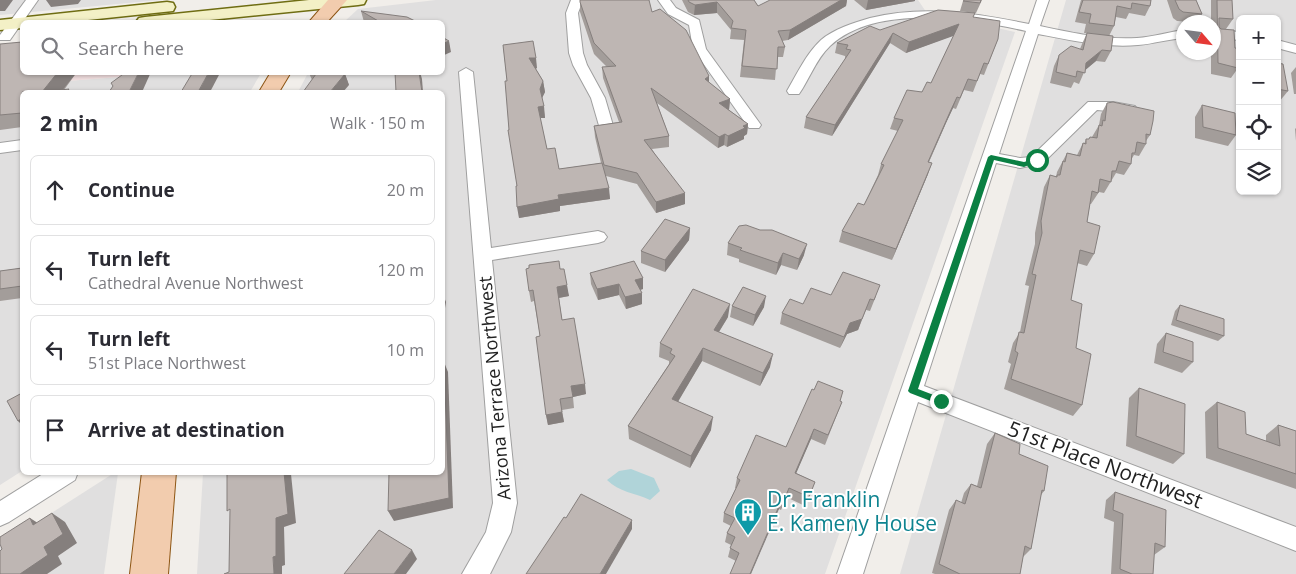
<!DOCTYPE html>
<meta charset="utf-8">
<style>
:root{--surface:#fff;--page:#f7f7f7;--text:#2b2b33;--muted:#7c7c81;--line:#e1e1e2}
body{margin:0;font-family:"Open Sans",sans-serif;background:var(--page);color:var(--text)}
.controls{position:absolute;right:15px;top:15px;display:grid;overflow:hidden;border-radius:8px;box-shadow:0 1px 4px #0004}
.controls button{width:45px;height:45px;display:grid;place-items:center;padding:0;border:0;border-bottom:1px solid var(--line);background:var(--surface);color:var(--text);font:25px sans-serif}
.compass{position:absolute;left:1176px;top:15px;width:45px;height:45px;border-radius:50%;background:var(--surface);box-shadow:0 1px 4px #0004;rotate:118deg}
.stop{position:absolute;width:15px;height:15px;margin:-11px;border:4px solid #0b8043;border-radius:50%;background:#fff}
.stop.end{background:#0b8043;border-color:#fff;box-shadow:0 1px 5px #0008}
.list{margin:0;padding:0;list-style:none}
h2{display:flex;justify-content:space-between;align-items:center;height:65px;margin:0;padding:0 20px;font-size:21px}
h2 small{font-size:16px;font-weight:400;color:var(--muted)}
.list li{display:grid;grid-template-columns:32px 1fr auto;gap:15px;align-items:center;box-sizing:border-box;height:70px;margin:0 10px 10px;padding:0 10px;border:1px solid var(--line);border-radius:8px}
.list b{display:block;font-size:19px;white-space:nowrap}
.list p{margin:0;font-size:16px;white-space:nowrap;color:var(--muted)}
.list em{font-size:16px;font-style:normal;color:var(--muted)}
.icon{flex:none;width:28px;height:28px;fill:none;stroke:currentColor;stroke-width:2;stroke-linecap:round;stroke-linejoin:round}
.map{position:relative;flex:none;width:1296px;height:574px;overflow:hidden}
.search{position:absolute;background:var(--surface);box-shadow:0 1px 4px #0004;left:20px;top:20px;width:425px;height:55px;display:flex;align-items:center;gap:12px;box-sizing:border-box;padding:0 18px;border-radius:8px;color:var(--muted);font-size:19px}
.panel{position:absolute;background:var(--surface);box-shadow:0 1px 4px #0004;left:20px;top:90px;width:425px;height:385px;border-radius:8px}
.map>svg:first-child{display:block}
.residential{fill:#e0dfdf;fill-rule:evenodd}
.commercial{fill:#efdcdd}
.water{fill:#b0d4d9}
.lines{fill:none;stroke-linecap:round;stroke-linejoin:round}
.minor-casing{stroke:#9f9f9f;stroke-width:2}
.secondary-casing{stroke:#6f6d13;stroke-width:3}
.primary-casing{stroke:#8d5513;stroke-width:2}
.minor{fill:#fff;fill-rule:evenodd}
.secondary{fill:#f3f0c6;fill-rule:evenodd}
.primary{fill:#f2ccae;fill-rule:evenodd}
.wall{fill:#a39d9a}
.shaded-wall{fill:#857f7d}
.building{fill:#beb6b3;stroke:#857f7d}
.route{fill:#0b8043}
.labels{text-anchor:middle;stroke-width:4;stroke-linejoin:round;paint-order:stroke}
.street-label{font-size:18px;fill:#222;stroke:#fff}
.near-street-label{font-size:21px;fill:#222;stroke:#fff}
.near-culture-label{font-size:21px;fill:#0d838f;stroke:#fff;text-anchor:start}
</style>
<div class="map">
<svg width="1296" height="574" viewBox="0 0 1296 574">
<rect width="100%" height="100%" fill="#f1eeea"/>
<g class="residential">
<path d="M0 0H160L0 15Z"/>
<path d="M436 0H918L933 22 975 23 1015 32 825 574H197L203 473 442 472V92H298L308 73 442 72V22H344L358 9Z"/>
<path d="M1066 0H1296V574H900ZM1240 19H1277V191H1240ZM1184 22H1214V52H1184Z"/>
<path d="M173 73H261L250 92H22V471L0 485V86Z"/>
<path d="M114 473H118L104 574H0V546Z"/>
</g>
<path class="commercial" d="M22 42V72L173 73 0 86V57L11 43Z"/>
<path class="water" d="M631 469 654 478 660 491 650 500C635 493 619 492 607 480L619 471Z"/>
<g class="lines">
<g class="minor-casing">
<g id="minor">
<path d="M26 0H38L10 40H0V35Z"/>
<path d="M571 0H583L578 13 583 53 587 65 605 98 614 129 612 132H602L600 129 591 98 573 65 569 53 566 13Z"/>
<path d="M658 0H670L676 8 699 20 706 49 761 125 759 128H749L693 49 689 25 668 14Z"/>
<path d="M1037 0H1049L1040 26C1072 33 1105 40 1137 38 1153 37 1168 32 1184 30V38C1168 39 1153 44 1138 45 1104 48 1070 40 1038 34L999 154 1020 158 1031 157 1088 102H1113L1135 106 1137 109 1135 112 1130 113 1097 110 1043 163 1020 168 996 163 924 386 1296 527V551L918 402 863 574H837L1026 31C971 19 877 3 830 46 816 59 810 78 799 94H789L787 91C797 74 806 54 821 40 834 29 853 23 870 18 923 5 975 13 1029 24Z"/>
<path d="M1214 30 1240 32V40L1214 38Z"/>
<path d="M1277 40 1296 45V53L1277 48Z"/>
<path d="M466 68 473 72 491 248 598 231 604 233 607 237 604 241 598 243 492 260 517 503 511 532 490 574H462L486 532 493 503 459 72Z"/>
<path d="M22 140V150L0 153V143Z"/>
<path d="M46 472H78L75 480 9 522 0 526V501Z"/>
</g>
</g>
<g class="secondary-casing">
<g id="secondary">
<path d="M309 0H366L364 4 358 5 190 22H136L139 18 145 17Z"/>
<path d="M167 2 173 3 175 7 173 11 69 22H22V28L0 30V20Z"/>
</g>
</g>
<g class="primary-casing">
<g id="primary">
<path d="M328 0H347L327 22H309Z"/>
<path d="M271 72H291L279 92H259Z"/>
<path d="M142 472H176L168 574H130Z"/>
</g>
</g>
<use href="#minor" class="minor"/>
<use href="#secondary" class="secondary"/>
<use href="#primary" class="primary"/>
</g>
<g class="wall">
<path d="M682 0H754L758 6 790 1 847 0 846 6 788 40 782 41 785 47 783 57H777L775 80 740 77 744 40 730 39 731 30 717 13 694 15 688 12Z"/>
<path d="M854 0H915V1L866 10Z"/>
<path d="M982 0 976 13H975L973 17 998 39 984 75 980 74 973 92 964 90 956 109 953 108 946 123 929 162 928 174 892 260 839 242 842 231 864 205 878 175 881 164 898 131 890 129 894 118 931 83 954 35 906 53 890 43 832 136 804 128 806 117 845 60V56L835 53 837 43 880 30 974 13 960 11 963 1Z"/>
<path d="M1081 0H1151L1150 6 1145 16 1129 13 1126 19 1116 17 1114 26 1109 36 1084 33 1086 24 1075 22Z"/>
<path d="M1167 0H1196L1202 14 1197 22H1190L1177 21 1173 18Z"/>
<path d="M1211 0H1232L1233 19 1226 29H1220L1235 48 1238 68 1231 78 1211 74V52H1214V22H1211Z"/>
<path d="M580 2 652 12 709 76V83L730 99 729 110 748 124 747 134 744 136V139L727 147 724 145 718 148 657 103 669 136V147L652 149 685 204 656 213 637 184 606 176 610 199 560 206V211L519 218 517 186 509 130 507 81 503 45 537 68 536 69 543 81 545 92 542 98 545 118H540L547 149 559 169 601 163 595 137 594 126 619 122 603 78 602 67H607L594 54 580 12Z"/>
<path d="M361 11 417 22H364Z"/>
<path d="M1087 33 1111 51 1105 62 1096 61 1085 70 1079 84 1074 82 1071 88 1050 83 1054 66 1059 55 1080 49 1082 44Z"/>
<path d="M0 44 22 72H77L64 90 22 92V127L0 130Z"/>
<path d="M1277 63 1288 91 1279 102H1277Z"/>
<path d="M1296 67V94H1294L1291 73Z"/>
<path d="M310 72H343L342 74H345L349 85 312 80 309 73Z"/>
<path d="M1107 103 1150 135 1146 141V144L1139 156 1134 155 1131 160V164L1124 175 1116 173 1104 193 1099 192 1091 204H1090L1087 222 1094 254 1087 266 1077 263 1071 300 1082 405 1073 416 1004 389 1011 364 1008 362 1013 343 1020 332 1029 286 1025 285 1035 244V233L1044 187 1050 175 1056 177 1057 172 1067 153 1077 155 1083 143 1084 144 1086 139H1089L1090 137H1092L1099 125 1101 114Z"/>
<path d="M1202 105 1236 135 1228 146 1195 138V117Z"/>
<path d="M1296 128V141L1295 129Z"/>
<path d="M690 228 689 240 665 272 641 263V251Z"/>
<path d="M728 243 804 255 797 270 781 265 776 275 739 262V259L727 255Z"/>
<path d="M22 268V298L0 301V271Z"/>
<path d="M529 268 560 269 569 296 559 298 562 320 586 394 573 397 574 408 562 410 564 422 548 425 546 415 540 336 534 301 531 302 529 291Z"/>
<path d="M590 273 643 278V289L640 290 642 304 626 309 619 295 598 300 591 284Z"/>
<path d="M831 295 876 296 870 311 866 310 858 330 847 334 840 348 780 324 782 313 803 304Z"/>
<path d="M1180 305 1224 336 1218 341 1171 325 1175 311Z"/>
<path d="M732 306 764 307 753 326 730 317Z"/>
<path d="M728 317 719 332 770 367 760 386 702 361 678 401 711 430 690 468 629 439 628 426 669 364V361L659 357 660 343Z"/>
<path d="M1166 333 1193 362 1182 373 1154 363 1157 344Z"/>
<path d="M1139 388 1184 454 1173 464 1126 446 1129 398Z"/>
<path d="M814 390 843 391 840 401 842 402 825 445 811 439 796 473 815 482 805 506 786 497 781 510 779 509 736 561 728 557 731 545 725 542 727 533 731 526 723 522 724 513 736 488H735L737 478 786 447Z"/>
<path d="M1217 402 1246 434 1266 441V435L1278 425 1296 431V489L1206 458 1205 412Z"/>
<path d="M995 433 1019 454 1044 491 1041 495 1031 549 1023 557 1020 574H935L932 573 949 510 956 500 961 503 964 493 971 484 977 486 987 444Z"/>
<path d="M1115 492 1165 547 1154 555 1153 574H1111L1114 522 1104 518 1106 500Z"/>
</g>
<g class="shaded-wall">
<path d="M0 0H13L5 11H0Z"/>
<path d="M46 0H81L78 4 51 7Z"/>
<path d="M841 0H847L846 6 788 40 790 30Z"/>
<path d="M868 0H915V1L866 10Z"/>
<path d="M717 2V13L694 15 695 5Z"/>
<path d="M959 24 956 35 906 53 909 42Z"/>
<path d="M893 33 890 43 832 136 835 125Z"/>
<path d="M449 41 451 52 442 56V44Z"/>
<path d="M1102 50 1096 61 1083 72 1086 63Z"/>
<path d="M529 58H536L537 68 531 69Z"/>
<path d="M58 72H77L61 92H42Z"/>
<path d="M139 72H151L142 92H129Z"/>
<path d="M209 72 220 73 210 92H198Z"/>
<path d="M419 72H420L422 79 423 92H422Z"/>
<path d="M345 74 349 85 343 92H330Z"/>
<path d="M709 76V87L705 79Z"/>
<path d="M543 81 545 92 541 100 540 89Z"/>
<path d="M957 97 953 108 946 123 924 173 950 112Z"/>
<path d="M730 99 729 110 719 103Z"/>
<path d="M544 106 545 118H539L538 107Z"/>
<path d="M748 124 747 134 744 136V139L727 147 728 136 743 126Z"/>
<path d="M725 134 724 145 718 148 719 137Z"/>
<path d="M932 163 928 174 892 260 896 249Z"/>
<path d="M609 188 610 199 560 206V211L519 218 517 207 558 195Z"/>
<path d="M685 193V204L656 213V202Z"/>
<path d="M690 228 689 240 665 272V260Z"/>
<path d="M807 244 804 255 797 270 799 259Z"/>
<path d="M783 253 781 265 776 275 778 263Z"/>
<path d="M643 278V289L636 291 635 280Z"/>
<path d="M619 284V295L598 300 597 289Z"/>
<path d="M567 285 569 296 558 298 557 287Z"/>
<path d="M442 292 446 302 442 326Z"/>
<path d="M642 293V304L626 309 625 297Z"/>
<path d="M766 296 764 307 753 326 755 315Z"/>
<path d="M730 304 728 317 712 343 714 330Z"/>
<path d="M862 319 858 330 847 334 840 348 850 323Z"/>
<path d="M703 348 702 361 672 412V399Z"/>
<path d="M773 354 770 367 760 386 763 373Z"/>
<path d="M444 362 448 372 453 508 394 521 388 511Z"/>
<path d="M585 384 586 394 573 397 571 386Z"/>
<path d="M562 412 564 422 548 425 546 415Z"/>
<path d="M713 417 711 430 690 468 691 456Z"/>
<path d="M22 418V425L18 421Z"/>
<path d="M814 429 811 439 792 483 795 473Z"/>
<path d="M284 472H290L291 474 296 523 284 527 285 565 282 566V574H274L273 557 276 518Z"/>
<path d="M789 488 786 497 781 510 784 500Z"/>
<path d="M782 499 779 509 751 574H750Z"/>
<path d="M52 513 65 522 77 543 58 556 62 564 47 574H20L44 547Z"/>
<path d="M30 518 44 527 33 525Z"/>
<path d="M632 520V529L606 574H600Z"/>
<path d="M412 550 417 559 406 574H394Z"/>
</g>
<g class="building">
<path d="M580 0H649L652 12 660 9 686 30 709 76 705 79 730 99 719 103 748 124 743 126 745 128 728 136 725 134 719 137 651 88 669 136 644 140 685 193 656 202 637 173 604 165 594 126 622 122 602 67 616 66 594 43 580 2Z"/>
<path d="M688 0H754L758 6 770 0H841L790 30 778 31 785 47H778L777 69 742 66 746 30 731 28 733 21 717 2 695 5 689 2Z"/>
<path d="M965 0H981L980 3 963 1Z"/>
<path d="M1083 0H1151L1150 6 1132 3 1131 9 1117 6 1114 26 1089 23 1091 14 1079 12Z"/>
<path d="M1175 0H1196L1202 14 1183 12 1179 9Z"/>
<path d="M1217 0H1232L1233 19 1219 18V27L1221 29 1234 30 1235 48 1240 49V60L1238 68 1218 63Z"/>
<path d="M938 10 975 13 973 17 1000 21 998 39 988 64 984 63 977 81 968 79 960 98 957 97 950 112 928 162 932 163 896 249 842 231 858 203 864 205 884 165 881 164 903 120 894 118 907 90 922 92 927 82 931 83 959 24 909 42 893 33 835 125 806 117 851 50 846 49 848 45 837 43 870 26 880 30Z"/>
<path d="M361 11 407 17 417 22H380Z"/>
<path d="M1087 33 1113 36 1111 51 1102 50 1086 63 1085 73 1077 71 1076 77 1056 72 1059 55 1071 46 1083 50Z"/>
<path d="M442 37 449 41 442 44Z"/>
<path d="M533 41 536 58H529L543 81 540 89 544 106 538 107 547 149 555 148 559 169 602 163 609 188 558 195 559 199 517 207 516 186H517L508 130H509L505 81H507L503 45Z"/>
<path d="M22 42V72H58L42 92 69 89 67 92H22V113L0 115V44Z"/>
<path d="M1277 63 1283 64 1288 91 1277 89Z"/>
<path d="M126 72H139L129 92H109L113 86 111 83Z"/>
<path d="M193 72H209L198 92H181Z"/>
<path d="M310 72H330L329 73 345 74 330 92H303L316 74 309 73Z"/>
<path d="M395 72H419L422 92H396Z"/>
<path d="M1113 102 1154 111 1153 121 1150 135 1146 134V144L1137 142 1135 153H1132L1131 164 1119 161 1116 171H1112L1111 182 1100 179 1098 193 1092 191 1087 222 1100 226 1094 254 1080 250 1071 300 1082 304 1076 348 1091 354 1082 405 1011 379 1018 353 1015 351 1019 332 1024 333 1036 275 1032 274 1042 233 1041 221 1050 175 1057 177V175H1060L1063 161 1065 162 1067 153 1080 156 1083 143 1086 144V139H1089L1090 137 1097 138 1099 125 1102 126 1103 120 1105 121 1107 103Z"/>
<path d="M1202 105 1235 113 1236 135 1203 127Z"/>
<path d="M665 219 690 228 665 260 641 251Z"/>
<path d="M746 225 760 230H772L807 244 799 259 783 253 778 263 740 250 742 248 728 243 739 226Z"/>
<path d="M559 261 560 269H564L567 285 557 287 562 320 574 318 585 384 571 386 573 397 560 399 562 412 546 415 536 337 540 336 533 290 529 291 526 269 529 268V265Z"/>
<path d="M634 261 643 278 635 280 642 293 625 297 619 284 597 289 590 273Z"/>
<path d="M22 268V286L0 289V271Z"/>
<path d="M843 272 880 285 874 300 870 299 862 319 850 323 844 337 782 313 790 299 803 304 811 288 831 295Z"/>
<path d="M743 287 766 296 755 315 732 306Z"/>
<path d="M693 289 730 304 714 330 773 354 763 373 703 348 672 399 713 417 691 456 628 426 675 356 670 353 672 349 660 343Z"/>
<path d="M1180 305 1224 319V336L1176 320Z"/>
<path d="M1166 333 1193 342V362L1163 352Z"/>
<path d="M442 362H444L449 498 388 511 389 472H442Z"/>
<path d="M818 381 843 391 840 401 842 402 828 435 814 429 795 473 815 482 809 497 789 488 784 500 782 499 750 574H730L739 553 730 548 735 537 727 533 735 518 724 513 740 480 737 478 756 435 786 447 812 389 814 390Z"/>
<path d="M1139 388 1185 404 1184 454 1136 436Z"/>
<path d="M22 393V418L18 421 7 401Z"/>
<path d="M1217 402 1245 412 1246 434 1280 446 1278 425 1296 431V474L1218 448Z"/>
<path d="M995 433 1020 444 1019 454 1048 466 1044 491 1042 490 1031 549 1025 546 1020 574H960L939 564 956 500 965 504 971 484 981 488Z"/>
<path d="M227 472H284L288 514 276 518V556L273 557 274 574H224L229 572 230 509 227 511Z"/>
<path d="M1115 492 1166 510 1165 547 1155 543 1153 574H1132L1120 569 1123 514 1113 510Z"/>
<path d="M581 494 632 520 600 574H526L564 517 566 518Z"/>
<path d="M52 513 63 534 44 547 48 555 20 574H0V551L2 549 0 544V537L30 518 33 525Z"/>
<path d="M379 530 412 550 394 574H344Z"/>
</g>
<path class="route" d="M991 155 1024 162 1037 158 1041 160 1024 167 994 160 918 389 944 399V404L941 405 910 393 908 391 988 157Z"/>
<defs>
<g id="building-pin" transform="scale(1.4375)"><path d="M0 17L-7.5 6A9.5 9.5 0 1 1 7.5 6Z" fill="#0f9aa8" stroke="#fff"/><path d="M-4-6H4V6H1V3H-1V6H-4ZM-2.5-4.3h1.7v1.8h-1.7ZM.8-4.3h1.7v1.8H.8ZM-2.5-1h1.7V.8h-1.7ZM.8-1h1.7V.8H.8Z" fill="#fff"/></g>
</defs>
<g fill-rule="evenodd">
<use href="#building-pin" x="748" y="512"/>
</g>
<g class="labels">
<g class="street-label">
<text transform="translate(495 388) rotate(-95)" y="6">Arizona Terrace Northwest</text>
</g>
<g class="near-street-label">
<text transform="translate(1105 465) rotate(21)" y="7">51st Place Northwest</text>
</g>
<g class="near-culture-label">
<text x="767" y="507">Dr. Franklin<tspan x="767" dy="24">E. Kameny House</tspan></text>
</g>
</g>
</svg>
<div class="controls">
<button>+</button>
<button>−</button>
<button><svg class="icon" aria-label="locate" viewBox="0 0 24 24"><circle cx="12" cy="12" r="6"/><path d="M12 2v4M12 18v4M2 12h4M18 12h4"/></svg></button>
<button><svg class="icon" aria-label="layers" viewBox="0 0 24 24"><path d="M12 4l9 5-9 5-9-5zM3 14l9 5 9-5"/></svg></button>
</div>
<svg class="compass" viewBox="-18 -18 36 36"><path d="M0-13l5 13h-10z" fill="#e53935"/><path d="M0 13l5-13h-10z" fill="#7c7c81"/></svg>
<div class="stop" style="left:1037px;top:160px"></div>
<div class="stop end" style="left:941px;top:401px"></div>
<div class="search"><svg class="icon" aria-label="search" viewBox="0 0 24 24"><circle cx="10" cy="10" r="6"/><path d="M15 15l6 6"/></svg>Search here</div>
<section class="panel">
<h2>2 min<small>Walk · 150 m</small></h2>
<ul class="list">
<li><svg class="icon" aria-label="ahead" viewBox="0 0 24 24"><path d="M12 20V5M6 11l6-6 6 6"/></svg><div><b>Continue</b></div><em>20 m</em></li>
<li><svg class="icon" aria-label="left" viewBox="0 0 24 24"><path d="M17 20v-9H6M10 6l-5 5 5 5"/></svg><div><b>Turn left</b><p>Cathedral Avenue Northwest</p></div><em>120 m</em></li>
<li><svg class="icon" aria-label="left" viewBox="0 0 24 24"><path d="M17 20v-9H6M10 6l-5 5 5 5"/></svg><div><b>Turn left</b><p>51st Place Northwest</p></div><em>10 m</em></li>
<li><svg class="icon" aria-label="arrive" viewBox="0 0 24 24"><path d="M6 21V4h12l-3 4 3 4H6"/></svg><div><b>Arrive at destination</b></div></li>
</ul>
</section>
</div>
